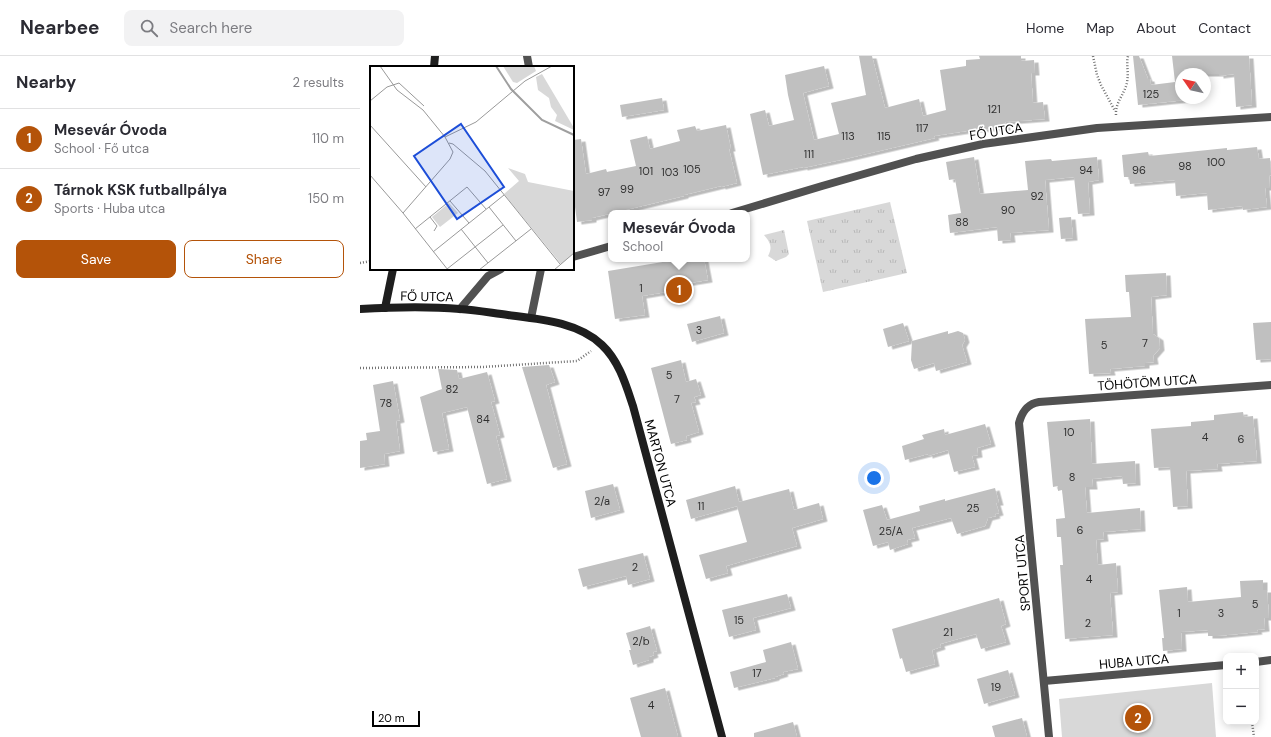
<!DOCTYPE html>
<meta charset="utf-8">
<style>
:root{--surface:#fff;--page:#f2f2f3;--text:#2b2b33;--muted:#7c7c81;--line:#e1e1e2;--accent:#b45309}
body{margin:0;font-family:"DM Sans",sans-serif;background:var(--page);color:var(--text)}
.controls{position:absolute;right:12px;bottom:12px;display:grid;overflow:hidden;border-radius:8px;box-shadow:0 2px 10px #0003}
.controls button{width:36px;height:36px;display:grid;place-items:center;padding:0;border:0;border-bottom:1px solid var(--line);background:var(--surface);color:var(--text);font:20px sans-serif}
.compass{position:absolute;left:815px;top:12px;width:36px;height:36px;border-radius:50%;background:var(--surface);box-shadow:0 2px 10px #0003;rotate:304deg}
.scale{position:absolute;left:12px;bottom:10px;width:48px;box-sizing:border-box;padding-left:4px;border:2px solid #000;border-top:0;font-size:11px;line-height:14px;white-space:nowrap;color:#000;-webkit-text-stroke:3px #fff;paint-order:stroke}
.you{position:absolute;left:514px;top:422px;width:14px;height:14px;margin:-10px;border:3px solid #fff;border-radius:50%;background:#1a73e8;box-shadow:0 0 0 6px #1a73e833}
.badge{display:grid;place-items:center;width:26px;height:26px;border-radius:50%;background:var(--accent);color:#fff;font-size:13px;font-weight:700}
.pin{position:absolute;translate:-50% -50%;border:2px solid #fff;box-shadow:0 1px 4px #0006}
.popup{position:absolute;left:248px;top:154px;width:142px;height:52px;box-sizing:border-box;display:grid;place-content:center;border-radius:8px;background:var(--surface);filter:drop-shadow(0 1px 3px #0005);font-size:13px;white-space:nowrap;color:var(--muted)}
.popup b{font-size:15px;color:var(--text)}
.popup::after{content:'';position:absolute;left:50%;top:100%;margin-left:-8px;border:8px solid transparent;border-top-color:var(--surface)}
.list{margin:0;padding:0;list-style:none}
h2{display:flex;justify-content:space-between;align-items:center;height:52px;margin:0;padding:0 16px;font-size:17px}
h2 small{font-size:13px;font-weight:400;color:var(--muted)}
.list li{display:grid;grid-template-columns:26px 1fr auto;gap:12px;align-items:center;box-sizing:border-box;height:60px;padding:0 16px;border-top:1px solid var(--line)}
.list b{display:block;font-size:15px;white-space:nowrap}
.list p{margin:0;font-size:13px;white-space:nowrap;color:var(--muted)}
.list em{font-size:13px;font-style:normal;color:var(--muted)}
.actions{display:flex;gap:8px;padding:12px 16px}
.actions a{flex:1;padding:9px 0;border:1px solid var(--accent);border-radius:8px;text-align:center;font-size:14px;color:var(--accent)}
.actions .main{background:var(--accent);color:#fff}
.icon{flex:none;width:22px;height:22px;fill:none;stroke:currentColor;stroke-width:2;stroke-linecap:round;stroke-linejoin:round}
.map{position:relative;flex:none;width:911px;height:681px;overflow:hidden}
header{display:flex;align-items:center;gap:24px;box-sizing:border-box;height:56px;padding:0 20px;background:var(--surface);border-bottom:1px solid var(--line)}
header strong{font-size:19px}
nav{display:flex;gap:22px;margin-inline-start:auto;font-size:14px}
.search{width:280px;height:36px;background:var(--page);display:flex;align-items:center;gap:10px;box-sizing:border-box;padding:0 14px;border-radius:8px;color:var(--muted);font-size:15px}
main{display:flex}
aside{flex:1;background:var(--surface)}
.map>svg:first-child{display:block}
.park{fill:url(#park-tufts)}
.garden{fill:#d8d8d8}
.building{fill:#c0c0c0;filter:url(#shadow)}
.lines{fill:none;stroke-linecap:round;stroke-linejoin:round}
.path{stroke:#737373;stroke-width:2.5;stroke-dasharray:1 2;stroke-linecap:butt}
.lane{stroke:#515151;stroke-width:8}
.street{stroke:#515151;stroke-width:8}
.secondary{stroke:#1e1e1e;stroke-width:8}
.labels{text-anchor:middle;stroke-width:3.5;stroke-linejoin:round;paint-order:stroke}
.number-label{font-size:11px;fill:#303030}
.street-label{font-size:13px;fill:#000;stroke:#fff}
.inset-river{fill:none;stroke:#9f9f9f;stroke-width:2}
.inset-road{fill:none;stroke:#999;stroke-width:1}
.view{fill:#1d4ed8;fill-opacity:0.15;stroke:#1d4ed8;stroke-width:2}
.inset-edge{fill:none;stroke:#000;stroke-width:2}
</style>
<header>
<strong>Nearbee</strong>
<div class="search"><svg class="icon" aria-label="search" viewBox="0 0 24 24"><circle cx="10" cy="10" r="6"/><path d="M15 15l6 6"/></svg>Search here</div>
<nav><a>Home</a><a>Map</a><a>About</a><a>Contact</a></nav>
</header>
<main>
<aside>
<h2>Nearby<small>2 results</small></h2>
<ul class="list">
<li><span class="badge">1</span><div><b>Mesevár Óvoda</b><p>School · Fő utca</p></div><em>110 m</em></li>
<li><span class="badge">2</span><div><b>Tárnok KSK futballpálya</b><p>Sports · Huba utca</p></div><em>150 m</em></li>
</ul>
<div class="actions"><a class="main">Save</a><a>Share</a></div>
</aside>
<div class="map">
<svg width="911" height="681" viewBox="0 0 911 681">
<defs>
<pattern id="park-tufts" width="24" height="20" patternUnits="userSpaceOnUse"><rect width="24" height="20" fill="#d8d8d8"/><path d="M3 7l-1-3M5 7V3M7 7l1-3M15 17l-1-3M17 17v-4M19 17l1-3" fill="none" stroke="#b8b8b8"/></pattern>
<filter id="shadow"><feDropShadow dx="4.5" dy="2.5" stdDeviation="0" flood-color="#0004"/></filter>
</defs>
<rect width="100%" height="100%" fill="#fff"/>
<g class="park">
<path d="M530 146 547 217 463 236 447 165Z"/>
<path d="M424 174 429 198 426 201 416 205 408 200C413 191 410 186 404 179Z"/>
</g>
<path class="garden" d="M852 627 856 681H702L699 643Z"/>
<g class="building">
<path d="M499 0H512L525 52 559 43 563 60 586 54 580 14 606 10V4L620 3 619 0H661V5L674 4 675 17H671L673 47 683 46 685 63 645 66 646 72 613 74 574 80 575 82 485 103 443 112V111L403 119 390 58 405 54 409 70 434 64 428 39 425 19 464 10 469 30 443 37 454 84 479 78 471 47 506 39Z"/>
<path d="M773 0H779L788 23H790L791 29 815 26 812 0H889L892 49 876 51 874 18 859 20V18H821V42L835 43 778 49Z"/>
<path d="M302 42 304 54 262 61 260 49Z"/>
<path d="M366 69 371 93H369L377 127 361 131V130L324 139V140L232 162V164L217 166 213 136V84L221 83 226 118 246 113 247 116 276 110 270 84 287 80 290 93 320 85 317 74 335 70 337 75Z"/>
<path d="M897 91 899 103 910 102 911 119 909 120 910 132H905L907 151 883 154 882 150 848 154 847 137 816 140 815 124 770 128 769 121H764L762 99 788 96 789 100 867 92V94Z"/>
<path d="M614 101 620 138 668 134 665 105 691 103 692 105 737 101 739 124 728 126 730 157 718 158 714 121 685 124 689 174 650 177 651 184 638 185 637 171 590 177 588 159 601 157 595 123 589 124 586 106Z"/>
<path d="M711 161 713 182 701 183 699 162Z"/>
<path d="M321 203H344L348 224 311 230 312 235 282 240 285 259 255 263 248 215Z"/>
<path d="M806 217 807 239 791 241 793 278 799 282 800 292 793 300 794 306 785 307V310L750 313 751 317 729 318 725 263 771 261 769 236H766L765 219Z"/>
<path d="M360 260 364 277 332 286 327 268Z"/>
<path d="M911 266V303L896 304 893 267Z"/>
<path d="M543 267 549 285 528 291 523 273Z"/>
<path d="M588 275V278L598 275 603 277 605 284 602 289 607 306 576 315 574 307 554 313 551 304 552 285Z"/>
<path d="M321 304 326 326 336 323 341 339 334 341 336 346 331 347 339 376 326 380 327 384 311 388 291 312Z"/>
<path d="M189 309 195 326 186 329 207 408 193 412 162 311Z"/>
<path d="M78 313 97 314 99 323 127 316 135 345 131 346 140 379 136 380 147 423 127 428 107 351 82 357 89 393 73 396 60 341 82 333Z"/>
<path d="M33 325 40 364 36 365 40 395 24 398 25 408 0 412V385L7 384 6 377 20 375 13 329Z"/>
<path d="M883 356 884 361 893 360 897 405 857 408 858 413 826 415 828 450 813 451 810 411 794 412 791 373 831 370V366L854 364V359Z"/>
<path d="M730 363 732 408 775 405 776 427 763 428 762 420 732 423 733 431H725L727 457 780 452 781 473 743 476 744 483 736 484 738 509 756 507 758 536 750 537 753 579 705 583 700 509H703L701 481H697L696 463 705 462 702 434 698 435V430L693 431 687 366Z"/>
<path d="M625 368 631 388 617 392 618 399 612 400 615 411 594 416 588 394 568 400V398L545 404 542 390 564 383 562 379 584 373 585 379Z"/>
<path d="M253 428 260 454 231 462 225 435Z"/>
<path d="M375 430 379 446 429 433 434 454 459 447 463 463 432 472 437 490 366 510 368 517 346 523 339 499 387 486 377 450 331 463 326 444Z"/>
<path d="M635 432 639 447H636L639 457 635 458 636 460 628 462 625 470 597 478 591 462 552 472 555 482 547 484 548 488 530 494 528 486 513 490 503 454 522 449 527 464 560 455 559 450 585 443V445Z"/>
<path d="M283 497 290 523 268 529 266 520 223 531 218 513Z"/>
<path d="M903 524V534H907L909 562H904L905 573 897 574 898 576 857 580H848V574L821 576 822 593 803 595 802 582H804L799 534 827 531 828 546 881 541 880 525Z"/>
<path d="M427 538 431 552 393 562 396 574 369 581 362 554Z"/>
<path d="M639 542 646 568 641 570 646 586 621 593 616 578 580 588 581 591 572 594 575 608 546 616 542 602 540 603 532 573Z"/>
<path d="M290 570 297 595 293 596 294 599 289 601V604L273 609 269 594H271L266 577Z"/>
<path d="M431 586 438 613 423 616 424 618 415 621V622L374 632 370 616 406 606 403 594Z"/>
<path d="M648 614 655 639 624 648 617 623Z"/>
<path d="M305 632 318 681H281L270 642Z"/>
<path d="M662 662 667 681H635L632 670Z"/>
<path d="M433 666 437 681H394V677Z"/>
</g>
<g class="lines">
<g class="path">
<path d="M733 0 737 19 741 29 755 55"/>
<path d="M756 59C755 46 765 38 767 26 769 17 766 9 768 0"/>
<path d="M0 207 11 205"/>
<path d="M0 312 123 311 217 305 231 295"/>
<path d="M892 666 894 681"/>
</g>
<path class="lane" d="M167 0 169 11"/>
<g class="street">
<path d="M372 157 462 130 556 103 623 88 737 72 911 61"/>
<path d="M213 201 251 190"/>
<path d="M100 253 128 220 141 213"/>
<path d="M171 262 181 213"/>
<path d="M896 606 911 604"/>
<path d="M684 625 866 609"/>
<path d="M689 681 659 367C662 356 667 348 679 346L911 329"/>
</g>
<g class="secondary">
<path d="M74 11 75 0"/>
<path d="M25 252 33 213"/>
<path d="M0 253C33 251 67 250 100 253 116 254 132 257 148 259 179 263 218 266 242 289 259 305 266 329 273 350L362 681"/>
</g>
</g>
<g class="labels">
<g class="number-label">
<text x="791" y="42">125</text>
<text x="634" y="57">121</text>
<text x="562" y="76">117</text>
<text x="488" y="84">113</text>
<text x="524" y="84">115</text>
<text x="449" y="102">111</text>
<text x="856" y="110">100</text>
<text x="825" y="114">98</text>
<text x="332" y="117">105</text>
<text x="726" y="118">94</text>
<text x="779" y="118">96</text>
<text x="286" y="119">101</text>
<text x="310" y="120">103</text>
<text x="267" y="137">99</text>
<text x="244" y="140">97</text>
<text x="677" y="144">92</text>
<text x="648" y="158">90</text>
<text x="602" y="170">88</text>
<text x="281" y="236">1</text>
<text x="339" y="278">3</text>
<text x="785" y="291">7</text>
<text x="744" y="293">5</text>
<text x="309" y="323">5</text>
<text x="92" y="337">82</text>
<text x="317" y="347">7</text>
<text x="26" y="351">78</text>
<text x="123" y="367">84</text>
<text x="709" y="380">10</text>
<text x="845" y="385">4</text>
<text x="881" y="387">6</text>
<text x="712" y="425">8</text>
<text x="242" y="449">2/a</text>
<text x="341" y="454">11</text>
<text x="613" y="456">25</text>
<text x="720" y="478">6</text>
<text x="531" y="479">25/A</text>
<text x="275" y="515">2</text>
<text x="729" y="527">4</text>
<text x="895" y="552">5</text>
<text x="819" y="561">1</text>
<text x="861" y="561">3</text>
<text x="379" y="568">15</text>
<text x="728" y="571">2</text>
<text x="588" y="580">21</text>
<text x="281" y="589">2/b</text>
<text x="397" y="621">17</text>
<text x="636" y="635">19</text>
<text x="291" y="653">4</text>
</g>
<g class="street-label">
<text transform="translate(636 75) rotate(-9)" y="5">FŐ UTCA</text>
<text transform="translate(67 240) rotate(1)" y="5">FŐ UTCA</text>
<text transform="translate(787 326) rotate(-4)" y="5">TÖHÖTÖM UTCA</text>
<text transform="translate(301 407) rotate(75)" y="5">MARTON UTCA</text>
<text transform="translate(662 517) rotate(-95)" y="5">SPORT UTCA</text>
<text transform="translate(774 605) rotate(-5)" y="5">HUBA UTCA</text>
</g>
</g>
<g transform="translate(10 10)">
<rect width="204" height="204" fill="#fff"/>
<path d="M133 0H164L166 5 147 17 143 16ZM138 102 155 108 158 116 204 125V187L191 198 134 128 149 115Z" fill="#d8d8d8"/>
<path d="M172 8 204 62V64L185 55 187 49 181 41 179 32 168 24 166 11Z" fill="#d8d8d8"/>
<path d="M79 137 88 147 70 161 62 151Z" fill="#d8d8d8"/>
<path class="inset-river" d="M126 0 141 23 172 54 204 69"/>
<path class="inset-road" d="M10 0 27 24 53 44 75 71 83 86 80 93 33 147M0 35 17 21 29 17 54 40M0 59 56 121M75 71 106 56 155 15 182 0M79 77 83 78 115 105 190 198M0 109 33 147M80 135 99 157M119 141 146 175M33 147 78 204M60 151 67 160 64 165M45 163 97 121 116 143M91 163 118 197M63 186 134 129M77 203 133 159M109 204 161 163M184 204 204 187"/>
<path class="view" d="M91 58 134 121 87 153 44 90Z"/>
<rect width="204" height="204" class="inset-edge"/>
</g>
</svg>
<div class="controls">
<button>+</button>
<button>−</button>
</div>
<svg class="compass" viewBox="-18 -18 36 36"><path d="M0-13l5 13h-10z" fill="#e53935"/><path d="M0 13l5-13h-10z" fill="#7c7c81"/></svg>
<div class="scale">20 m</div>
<div class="you"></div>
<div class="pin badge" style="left:319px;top:234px">1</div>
<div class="popup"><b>Mesevár Óvoda</b>School</div>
<div class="pin badge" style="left:778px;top:662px">2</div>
</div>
</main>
